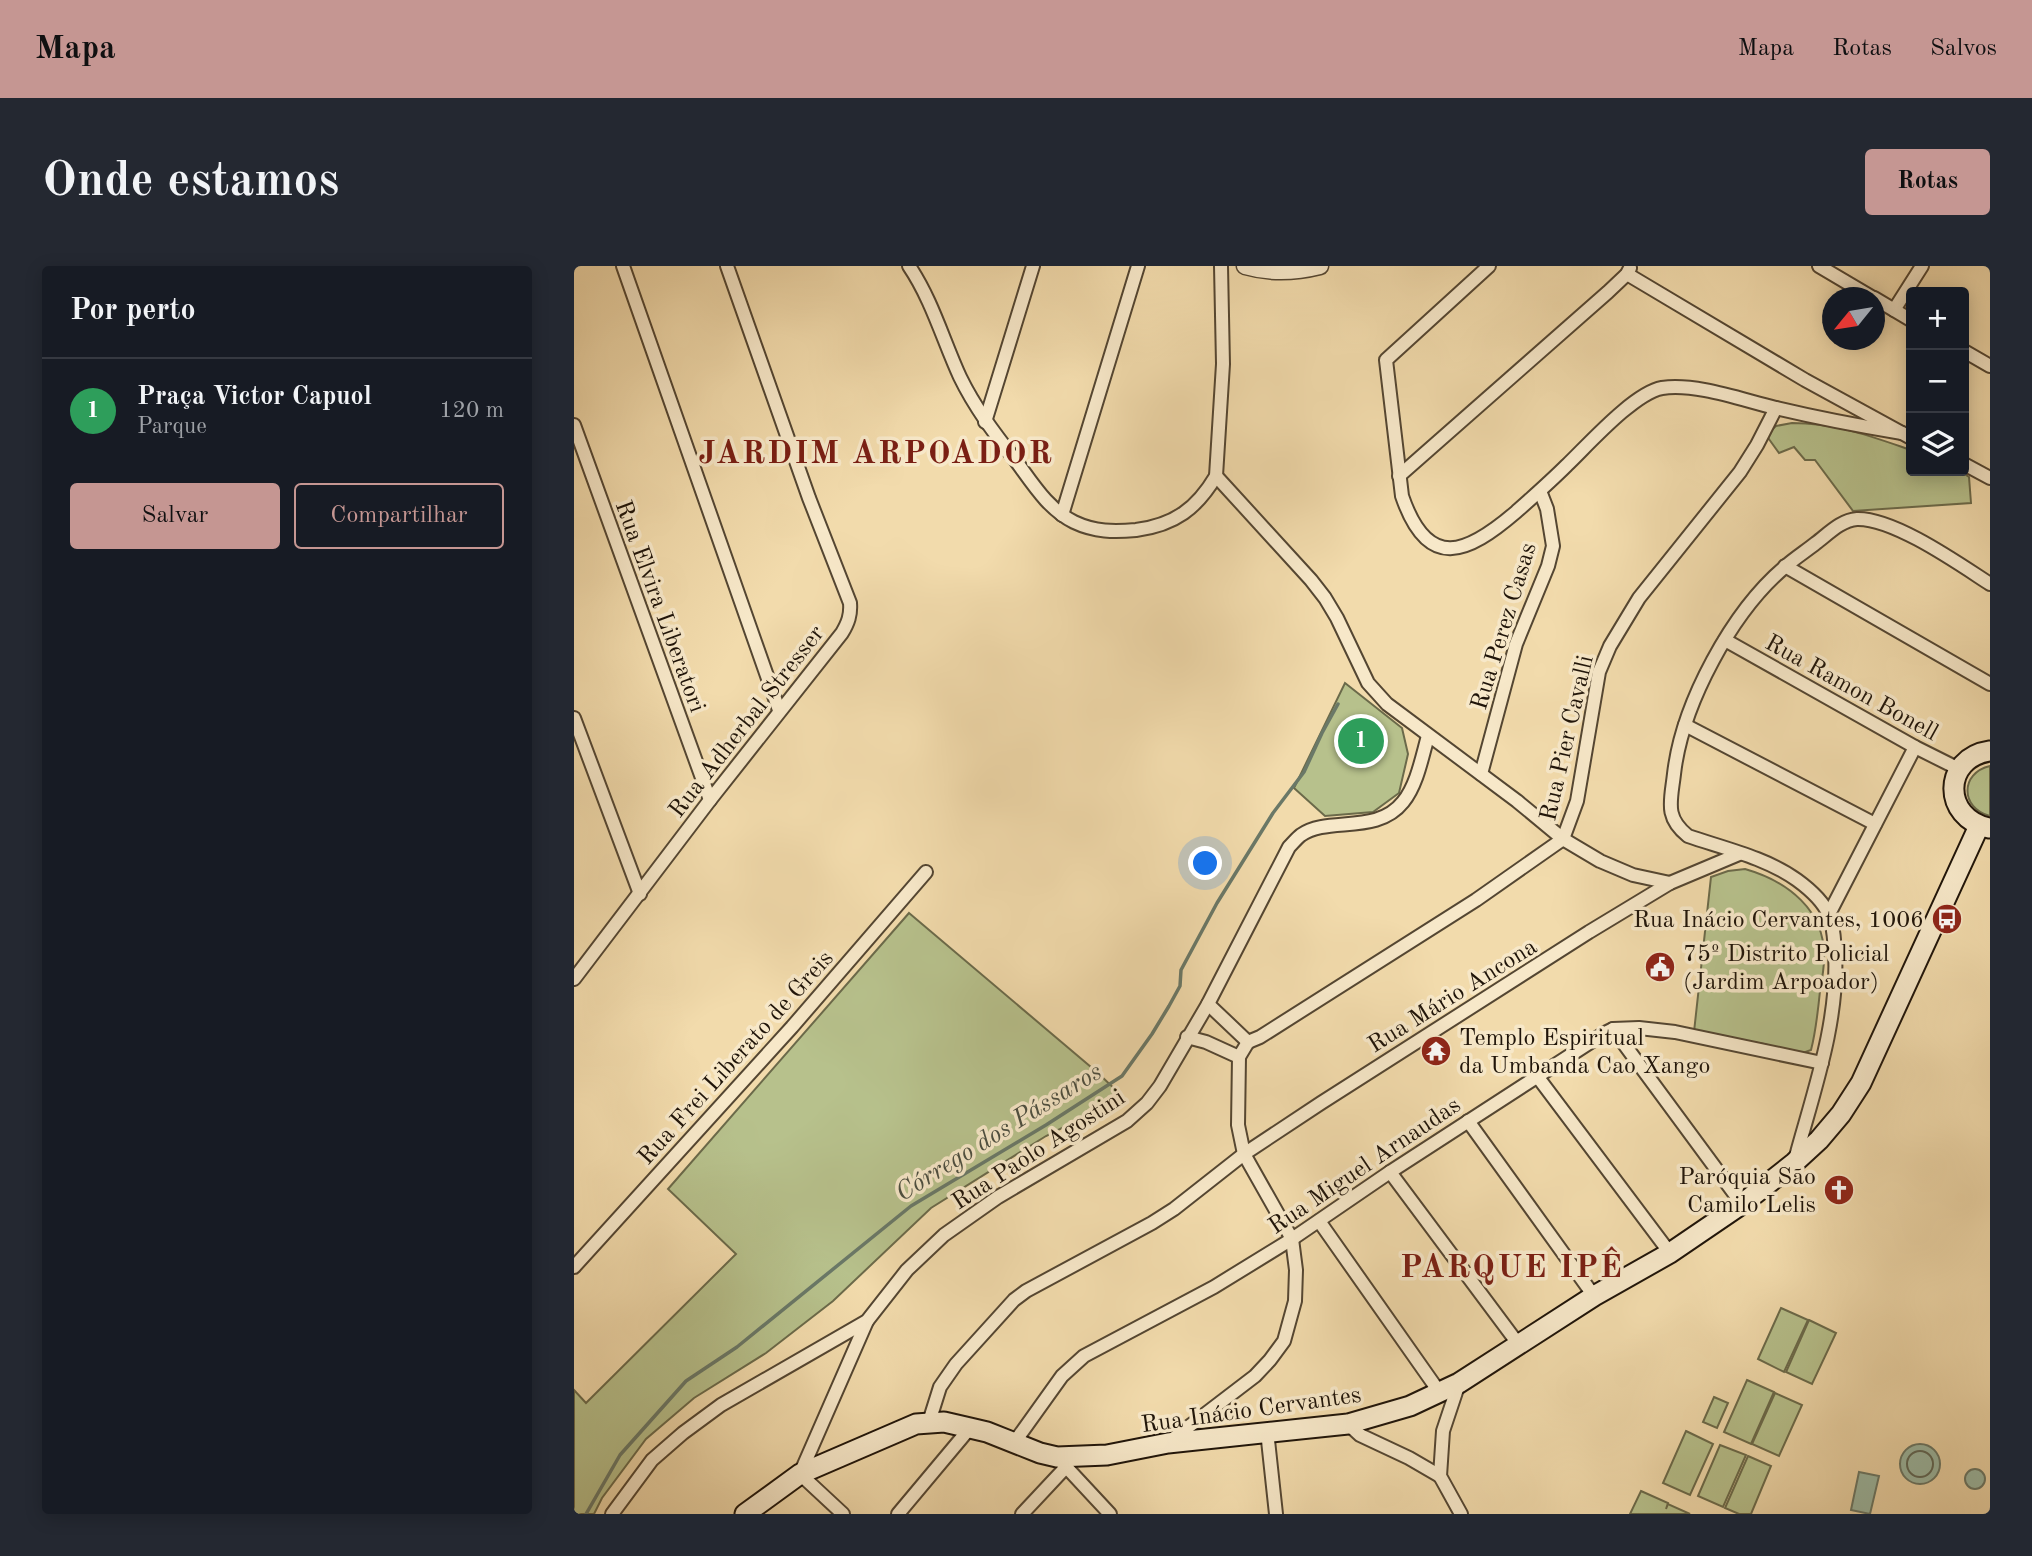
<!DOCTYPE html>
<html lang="pt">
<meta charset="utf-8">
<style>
:root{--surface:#171b24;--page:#242831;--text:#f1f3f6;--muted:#9ea1a6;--line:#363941;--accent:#c59692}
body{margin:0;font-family:"Old Standard TT",serif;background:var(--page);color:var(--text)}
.controls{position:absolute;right:21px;top:21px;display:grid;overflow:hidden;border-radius:7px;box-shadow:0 4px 18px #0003}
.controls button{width:63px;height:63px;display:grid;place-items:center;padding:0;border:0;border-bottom:2px solid var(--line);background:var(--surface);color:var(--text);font:35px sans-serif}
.compass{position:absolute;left:1248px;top:21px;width:63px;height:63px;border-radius:50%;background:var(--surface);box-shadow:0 4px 18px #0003;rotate:240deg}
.you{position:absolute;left:632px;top:598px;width:24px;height:24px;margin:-18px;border:5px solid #fff;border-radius:50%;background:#1a73e8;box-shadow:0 0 0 10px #1a73e833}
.badge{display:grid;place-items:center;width:46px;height:46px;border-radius:50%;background:var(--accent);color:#fff;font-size:23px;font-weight:700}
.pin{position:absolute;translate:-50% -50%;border:4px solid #fff;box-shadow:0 2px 7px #0006}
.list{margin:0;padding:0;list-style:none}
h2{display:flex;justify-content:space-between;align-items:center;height:91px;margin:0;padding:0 28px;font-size:30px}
h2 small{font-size:23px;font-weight:400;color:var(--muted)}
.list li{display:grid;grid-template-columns:46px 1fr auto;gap:21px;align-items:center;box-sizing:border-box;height:105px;padding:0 28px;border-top:2px solid var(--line)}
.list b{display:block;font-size:26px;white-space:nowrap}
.list p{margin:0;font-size:23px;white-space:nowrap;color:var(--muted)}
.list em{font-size:23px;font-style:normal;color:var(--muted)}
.actions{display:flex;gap:14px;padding:21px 28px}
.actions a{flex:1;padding:16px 0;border:2px solid var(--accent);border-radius:7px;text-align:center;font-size:24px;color:var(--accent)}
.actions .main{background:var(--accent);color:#111}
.icon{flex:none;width:38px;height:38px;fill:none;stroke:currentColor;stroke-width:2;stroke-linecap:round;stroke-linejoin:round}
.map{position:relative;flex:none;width:1416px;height:1248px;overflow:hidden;border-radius:7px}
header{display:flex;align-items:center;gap:42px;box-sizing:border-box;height:98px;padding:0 35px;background:var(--accent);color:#111}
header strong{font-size:33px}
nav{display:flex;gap:38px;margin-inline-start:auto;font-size:24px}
.intro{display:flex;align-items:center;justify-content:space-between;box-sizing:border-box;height:168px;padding:0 42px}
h1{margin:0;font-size:49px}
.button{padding:18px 32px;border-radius:7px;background:var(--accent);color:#111;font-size:24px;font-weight:700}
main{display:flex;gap:42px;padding:0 42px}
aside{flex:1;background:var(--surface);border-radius:7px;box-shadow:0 4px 18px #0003}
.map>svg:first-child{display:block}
.green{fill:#b7c18c;stroke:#6b6a4a;stroke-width:2}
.water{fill:#9cbba6;stroke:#6a7867;stroke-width:2}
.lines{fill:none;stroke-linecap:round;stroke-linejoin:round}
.shore{stroke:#5e6858;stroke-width:2}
.stream{stroke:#6a7867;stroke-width:3.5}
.minor-casing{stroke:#544632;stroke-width:16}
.tertiary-casing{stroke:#544632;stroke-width:19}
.secondary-casing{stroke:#1f1409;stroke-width:23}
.minor{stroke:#f7e8c9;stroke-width:12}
.tertiary{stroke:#f7e8c9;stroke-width:16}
.secondary{stroke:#f7e8c9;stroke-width:19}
.labels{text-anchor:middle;stroke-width:7;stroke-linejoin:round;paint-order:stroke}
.street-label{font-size:24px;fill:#1f1409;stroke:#f7e8c9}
.poi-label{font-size:24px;fill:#1f1409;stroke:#f7e8c9;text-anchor:end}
.water-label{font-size:26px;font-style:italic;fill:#4b4e40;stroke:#f7e8c9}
.district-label{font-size:32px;font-weight:bold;letter-spacing:2px;fill:#7a1f14;stroke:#f7e8c9}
</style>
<header>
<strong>Mapa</strong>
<nav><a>Mapa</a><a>Rotas</a><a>Salvos</a></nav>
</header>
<div class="intro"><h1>Onde estamos</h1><a class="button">Rotas</a></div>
<main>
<aside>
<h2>Por perto<small></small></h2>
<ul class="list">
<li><span class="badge" style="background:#2e9e5b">1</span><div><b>Praça Victor Capuol</b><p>Parque</p></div><em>120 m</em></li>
</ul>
<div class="actions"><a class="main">Salvar</a><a>Compartilhar</a></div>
</aside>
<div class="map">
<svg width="1416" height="1248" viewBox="0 0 1416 1248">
<rect width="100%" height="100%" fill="#f2dbac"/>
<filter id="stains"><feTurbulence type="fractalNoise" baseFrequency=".00286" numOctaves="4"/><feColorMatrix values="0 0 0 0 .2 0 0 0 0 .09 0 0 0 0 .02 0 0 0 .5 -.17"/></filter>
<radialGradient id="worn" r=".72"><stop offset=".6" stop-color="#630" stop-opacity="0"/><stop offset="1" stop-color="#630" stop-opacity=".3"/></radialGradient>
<g class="green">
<path d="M1218 157C1262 157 1296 170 1337 184V205H1386L1395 211 1397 237 1279 245 1241 194H1231L1220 181 1205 187 1192 169 1202 160Z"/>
<path d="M771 417 828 462 834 488 825 527 799 546 751 550 720 522Z"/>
<path d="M1416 500V550C1386 542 1386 507 1416 500Z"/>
<path d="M1171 603C1213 615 1252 644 1250 693 1250 703 1248 714 1246 725 1244 745 1242 765 1237 784L1226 788 1190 778 1120 766 1137 611 1154 605Z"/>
<path d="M335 647 524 807 549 831 472 870 357 942 259 1035 192 1087 120 1132 72 1173 28 1232 20 1248H0V1124L12 1137 162 988 94 923Z"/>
<path d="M1207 1042 1234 1054 1210 1106 1184 1093Z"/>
<path d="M1235 1054 1262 1067 1238 1118 1212 1106Z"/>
<path d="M1173 1114 1200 1126 1177 1178 1150 1166Z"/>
<path d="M1201 1127 1228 1139 1205 1190 1178 1178Z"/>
<path d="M1140 1131 1154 1137 1143 1162 1129 1156Z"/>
<path d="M1112 1165 1139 1178 1116 1229 1089 1217Z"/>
<path d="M1146 1179 1172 1189 1149 1241 1124 1230Z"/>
<path d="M1174 1190 1197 1200 1177 1248H1165L1151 1242Z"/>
<path d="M1067 1225 1094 1237 1092 1243 1094 1238 1116 1248H1056Z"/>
</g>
<g class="water">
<circle cx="1346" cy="1198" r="20"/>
<circle cx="1401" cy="1213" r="10"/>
<path d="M1285 1206 1305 1210 1296 1248 1277 1244Z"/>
</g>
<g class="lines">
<circle class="shore" cx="1346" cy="1198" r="13"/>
<path class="stream" d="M12 1248 46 1189 112 1115 163 1081 337 940 472 859 548 810 578 768 595 740 606 720 607 704 643 637 699 547 730 506 748 467 764 438"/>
<g class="minor-casing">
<g id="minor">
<path d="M49 0 205 444"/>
<path d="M335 0C358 34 369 74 386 111 401 142 421 168 442 195 459 218 474 243 500 256 521 266 540 266 562 264 601 259 623 242 642 210L649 98 647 0"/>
<path d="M915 0 812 94 828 230C854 306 893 288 942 246 960 230 977 215 993 199 1014 179 1060 127 1088 122 1123 117 1168 134 1202 142 1244 152 1286 160 1328 167"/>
<path d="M1245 0 1299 32"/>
<path d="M1053 8 1231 114 1337 172"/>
<path d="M1300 32 1337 54"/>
<path d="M1320 44 1348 0"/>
<path d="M1390 85 1416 100"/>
<path d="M411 156 459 0"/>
<path d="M0 159 136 534"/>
<path d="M1390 198 1416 212"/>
<path d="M642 210 737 314 751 332 763 352 794 417 813 438 943 535 989 573 1026 595 1059 609 1096 617"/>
<path d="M825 210 1034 26 1053 8 1056 2"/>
<path d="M488 249 564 0"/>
<path d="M1211 300 1416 418"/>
<path d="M1151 374 1341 481 1385 503"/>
<path d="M0 452 66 628"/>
<path d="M1111 459 1301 558"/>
<path d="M907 508 942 378 974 300 979 280 973 243 966 225"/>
<path d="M1255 648 1341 481"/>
<path d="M0 713 136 534 268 367C274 357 277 349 276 337L235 232 153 0"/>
<path d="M634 738 674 776"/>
<path d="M1039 763 1168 938"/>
<path d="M613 771 632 776 665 791"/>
<path d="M674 776 686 771 902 634 989 573 1003 535 1025 406 1036 380 1065 332 1166 206 1183 179 1202 142"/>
<path d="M963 810 1096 987"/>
<path d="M894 855 1020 1030"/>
<path d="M1221 894C1239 827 1265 756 1261 686 1260 674 1260 660 1255 649 1249 635 1234 622 1223 614 1193 592 1149 582 1114 570 1090 551 1097 535 1100 508 1108 438 1158 345 1212 300 1221 292 1232 285 1242 277 1254 268 1267 254 1283 253 1320 252 1385 298 1416 318"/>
<path d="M816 906 945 1079"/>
<path d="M745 955 866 1127"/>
<path d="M0 1001 218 761 352 606"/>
<path d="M885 1117 869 1165 866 1210 887 1248"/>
<path d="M355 1156 366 1121 382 1098 440 1034 452 1025 578 957 600 943 670 888 747 837 1015 666 1096 617 1165 588"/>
<path d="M774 1158 786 1169 835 1192 866 1210"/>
<path d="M693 1165 702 1248"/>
<path d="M596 1175 681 1110 696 1094 710 1075 721 1035 722 1004 718 973 670 888 664 859 665 791 674 776"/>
<path d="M440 1177 488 1110 510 1090 640 1021 718 973 816 906 1029 768 1039 763 1065 762 1101 766 1248 797"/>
<path d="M483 1191 536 1248"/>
<path d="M38 1248 78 1194 109 1167 147 1139 293 1055 333 1004 370 969 424 931 553 855 573 837 586 820 634 738 715 581C719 577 723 572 727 569 754 550 803 569 829 536 843 519 848 491 854 470"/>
<path d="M269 1248 226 1208 293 1055"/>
<path d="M324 1248 396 1162"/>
<path d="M448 1248 492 1201"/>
</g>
</g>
<g class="tertiary-casing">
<path id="tertiary" d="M671 0C695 7 722 6 746 0"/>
</g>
<g class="secondary-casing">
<g id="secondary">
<path d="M1415 562C1368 552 1368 492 1416 485"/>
<path d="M171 1248 226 1208 342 1158 370 1156 396 1162 413 1166 466 1187 483 1191 533 1189 594 1177 774 1158 836 1140 885 1117 1020 1030 1096 987 1168 938 1220 897 1245 874 1267 848 1287 817 1405 560"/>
</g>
</g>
<use href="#minor" class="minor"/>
<use href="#tertiary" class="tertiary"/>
<use href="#secondary" class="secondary"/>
</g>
<defs>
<g id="bus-disc" transform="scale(1.575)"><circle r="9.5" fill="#8f2418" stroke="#f7e8c9"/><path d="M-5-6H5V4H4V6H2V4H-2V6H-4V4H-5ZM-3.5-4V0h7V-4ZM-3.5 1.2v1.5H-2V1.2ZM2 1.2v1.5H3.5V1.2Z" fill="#fff"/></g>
<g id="civic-disc" transform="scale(1.575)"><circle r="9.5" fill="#8f2418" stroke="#f7e8c9"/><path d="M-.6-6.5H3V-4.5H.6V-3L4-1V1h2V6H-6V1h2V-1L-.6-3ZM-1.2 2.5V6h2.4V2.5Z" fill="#fff"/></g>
<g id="temple-disc" transform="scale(1.575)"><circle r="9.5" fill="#8f2418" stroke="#f7e8c9"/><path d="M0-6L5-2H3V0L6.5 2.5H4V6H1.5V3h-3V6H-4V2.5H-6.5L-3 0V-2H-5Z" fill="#fff"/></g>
<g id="church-disc" transform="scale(1.575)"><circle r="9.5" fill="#8f2418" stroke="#f7e8c9"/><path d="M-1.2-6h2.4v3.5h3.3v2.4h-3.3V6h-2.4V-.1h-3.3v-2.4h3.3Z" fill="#fff"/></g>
</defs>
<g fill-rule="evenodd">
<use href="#bus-disc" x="1373" y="653"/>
<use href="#civic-disc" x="1086" y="701"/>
<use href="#temple-disc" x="862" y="785"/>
<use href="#church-disc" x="1265" y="924"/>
</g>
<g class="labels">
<g class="street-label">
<text transform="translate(87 340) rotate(70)" y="8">Rua Elvira Liberatori</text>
<text transform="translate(929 360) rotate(-73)" y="8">Rua Perez Casas</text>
<text transform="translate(1278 421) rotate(29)" y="8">Rua Ramon Bonell</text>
<text transform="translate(172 455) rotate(-52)" y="8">Rua Adherbal Stresser</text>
<text transform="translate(992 472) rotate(-77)" y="8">Rua Pier Cavalli</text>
<text transform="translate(878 729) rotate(-32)" y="8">Rua Mário Ancona</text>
<text transform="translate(161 791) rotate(-48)" y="8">Rua Frei Liberato de Greis</text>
<text transform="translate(464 883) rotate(-33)" y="8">Rua Paolo Agostini</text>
<text transform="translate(790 899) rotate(-34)" y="8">Rua Miguel Arnaudas</text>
<text transform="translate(677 1143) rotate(-8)" y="8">Rua Inácio Cervantes</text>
</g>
<g class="poi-label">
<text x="1350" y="661">Rua Inácio Cervantes, 1006</text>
<text x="1109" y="695" text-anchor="start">75º Distrito Policial<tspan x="1109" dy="28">(Jardim Arpoador)</tspan></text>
<text x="885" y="779" text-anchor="start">Templo Espiritual<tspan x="885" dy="28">da Umbanda Cao Xango</tspan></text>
<text x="1242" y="918">Paróquia São<tspan x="1242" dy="28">Camilo Lelis</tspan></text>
</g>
<g class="water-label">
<text transform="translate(424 865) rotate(-32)" y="9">Córrego dos Pássaros</text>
</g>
<g class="district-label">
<text x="302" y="197">JARDIM ARPOADOR</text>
<text x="938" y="1011">PARQUE IPÊ</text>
</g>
</g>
<rect width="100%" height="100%" filter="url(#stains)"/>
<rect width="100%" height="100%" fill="url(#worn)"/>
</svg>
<div class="controls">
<button>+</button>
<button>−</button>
<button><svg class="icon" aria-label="layers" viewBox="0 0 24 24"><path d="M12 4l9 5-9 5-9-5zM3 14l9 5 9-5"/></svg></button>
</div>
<svg class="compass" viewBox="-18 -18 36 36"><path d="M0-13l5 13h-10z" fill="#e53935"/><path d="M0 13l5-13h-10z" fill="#9ea1a6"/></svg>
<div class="you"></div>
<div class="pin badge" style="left:787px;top:475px;background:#2e9e5b">1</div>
</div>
</main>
